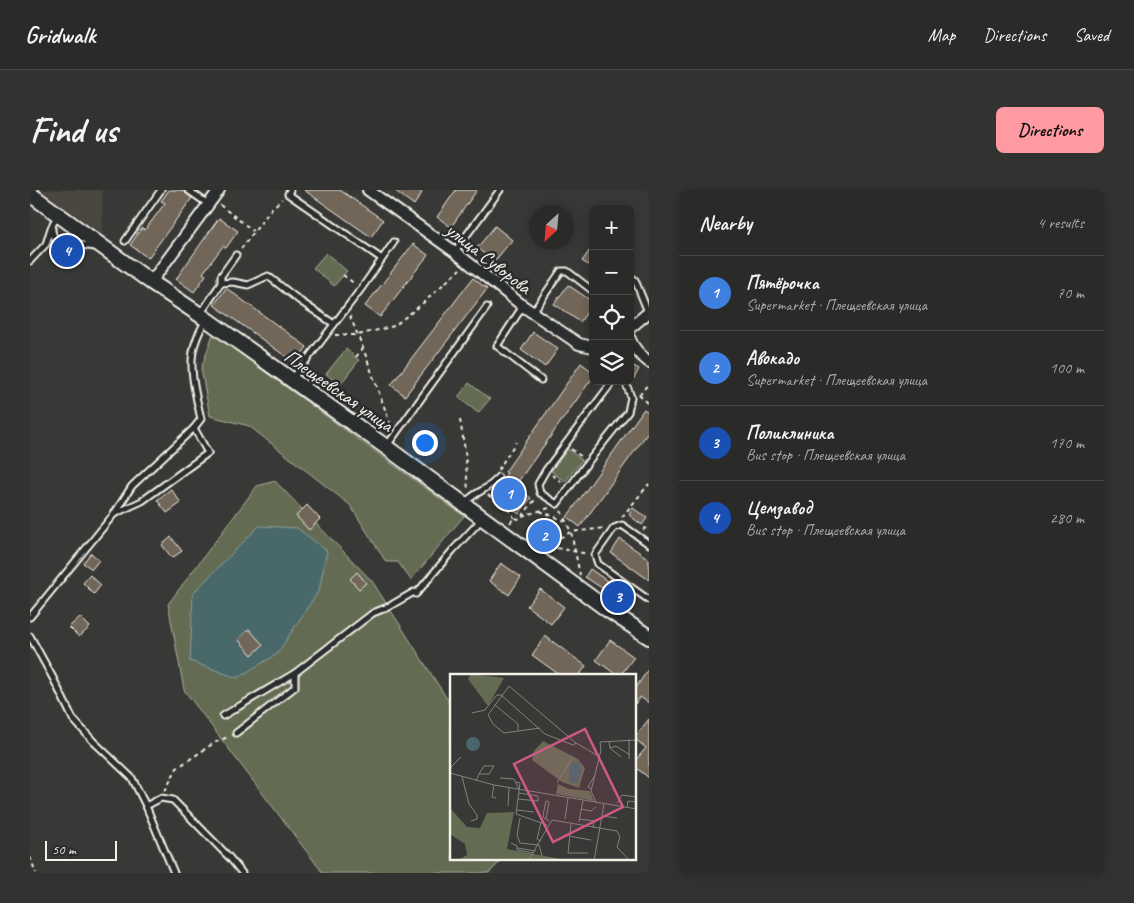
<!DOCTYPE html>
<meta charset="utf-8">
<style>
:root{--surface:#2a2a28;--page:#323230;--text:#f1f3f6;--muted:#a5a7a8;--line:#464645;--accent:#ff9aa2}
body{margin:0;font-family:Caveat,sans-serif;background:var(--page);color:var(--text)}
.controls{position:absolute;right:15px;top:15px;display:grid;overflow:hidden;border-radius:8px;box-shadow:0 2px 12px #0003}
.controls button{width:45px;height:45px;display:grid;place-items:center;padding:0;border:0;border-bottom:1px solid var(--line);background:var(--surface);color:var(--text);font:25px sans-serif}
.compass{position:absolute;left:499px;top:15px;width:45px;height:45px;border-radius:50%;background:var(--surface);box-shadow:0 2px 12px #0003;rotate:206deg}
.scale{position:absolute;left:15px;bottom:12px;width:72px;box-sizing:border-box;padding-left:5px;border:2px solid #f4f1e8;border-top:0;font-size:14px;line-height:18px;white-space:nowrap;color:#f4f1e8;-webkit-text-stroke:4px #2a2d2e;paint-order:stroke}
.you{position:absolute;left:394px;top:252px;width:18px;height:18px;margin:-12px;border:4px solid #fff;border-radius:50%;background:#1a73e8;box-shadow:0 0 0 8px #1a73e833}
.badge{display:grid;place-items:center;width:32px;height:32px;border-radius:50%;background:var(--accent);color:#fff;font-size:16px;font-weight:700}
.pin{position:absolute;translate:-50% -50%;border:2px solid #fff;box-shadow:0 1px 5px #0006}
.list{margin:0;padding:0;list-style:none}
h2{display:flex;justify-content:space-between;align-items:center;height:65px;margin:0;padding:0 20px;font-size:21px}
h2 small{font-size:16px;font-weight:400;color:var(--muted)}
.list li{display:grid;grid-template-columns:32px 1fr auto;gap:15px;align-items:center;box-sizing:border-box;height:75px;padding:0 20px;border-top:1px solid var(--line)}
.list b{display:block;font-size:19px;white-space:nowrap}
.list p{margin:0;font-size:16px;white-space:nowrap;color:var(--muted)}
.list em{font-size:16px;font-style:normal;color:var(--muted)}
.icon{flex:none;width:28px;height:28px;fill:none;stroke:currentColor;stroke-width:2;stroke-linecap:round;stroke-linejoin:round}
.map{position:relative;flex:none;width:619px;height:683px;overflow:hidden;border-radius:8px}
header{display:flex;align-items:center;gap:30px;box-sizing:border-box;height:70px;padding:0 25px;background:var(--surface);border-bottom:1px solid var(--line)}
header strong{font-size:24px}
nav{display:flex;gap:28px;margin-inline-start:auto;font-size:18px}
.intro{display:flex;align-items:center;justify-content:space-between;box-sizing:border-box;height:120px;padding:0 30px}
h1{margin:0;font-size:35px}
.button{padding:12px 22px;border-radius:8px;background:var(--accent);color:#111;font-size:18px;font-weight:700}
main{display:flex;gap:30px;padding:0 30px}
aside{flex:1;background:var(--surface);border-radius:8px;box-shadow:0 2px 12px #0003}
.map>svg:first-child{display:block}
.built{fill:#494640}
.green{fill:#636c52;stroke:#acae9d}
.water{fill:#49676a;stroke:#8d9e9c}
.building{fill:#716658;stroke:#f4f1e8}
.lines{fill:none;stroke-linecap:round;stroke-linejoin:round}
.lane-casing{stroke:#f4f1e8;stroke-width:9}
.street-casing{stroke:#f4f1e8;stroke-width:14}
.secondary-casing{stroke:#f4f1e8;stroke-width:18}
.path{stroke:#f4f1e8;stroke-width:2;stroke-dasharray:4 4;stroke-linecap:butt}
.lane{stroke:#2a2d2e;stroke-width:5}
.street{stroke:#2a2d2e;stroke-width:10}
.secondary{stroke:#2a2d2e;stroke-width:14}
.labels{text-anchor:middle;stroke-width:5;stroke-linejoin:round;paint-order:stroke}
.street-label{font-size:20px;fill:#f4f1e8;stroke:#2a2d2e}
.inset-road{fill:none;stroke:#83827d;stroke-width:1}
.view{fill:#d15985;fill-opacity:0.15;stroke:#d15985;stroke-width:2.5}
.inset-edge{fill:none;stroke:#f4f1e8;stroke-width:2.5}
</style>
<header>
<strong>Gridwalk</strong>
<nav><a>Map</a><a>Directions</a><a>Saved</a></nav>
</header>
<div class="intro"><h1>Find us</h1><a class="button">Directions</a></div>
<main>
<div class="map">
<svg width="619" height="683" viewBox="0 0 619 683">
<rect width="100%" height="100%" fill="#383836"/>
<filter id="ink" filterUnits="userSpaceOnUse"><feTurbulence type="fractalNoise" baseFrequency=".02" numOctaves="2"/><feDisplacementMap in="SourceGraphic" scale="10" xChannelSelector="R" yChannelSelector="G"/><feConvolveMatrix kernelMatrix="1 2 1 2 8 2 1 2 1" color-interpolation-filters="sRGB"/></filter>
<g filter="url(#ink)">
<path class="built" d="M10 0H72L73 44Z"/>
<g class="green">
<path d="M296 63 317 81 304 96 283 78Z"/>
<path d="M183 144 434 326 381 390 368 372H356L320 315 219 236 180 226 171 179Z"/>
<path d="M316 159 329 170 310 195 296 184Z"/>
<path d="M439 193 460 209 448 223 428 207Z"/>
<path d="M538 259 552 270 535 292 521 281Z"/>
<path d="M245 291 342 391 421 515 422 669H473L459 683H293L154 500 138 414 227 296Z"/>
</g>
<path class="water" d="M229 336 267 338 297 361 289 400 247 464 207 488 160 471 163 403Z"/>
<g class="building">
<path d="M139 0H152L162 8 118 68 100 55 112 38 115 40 135 13 131 11Z"/>
<path d="M274 0H310L353 30 341 47Z"/>
<path d="M364 0H388L392 3 384 15Z"/>
<path d="M426 0H447L421 37 407 27Z"/>
<path d="M189 28 208 41 196 58 193 56 173 83 176 85 164 102 146 89Z"/>
<path d="M465 36 482 50 464 72 447 58Z"/>
<path d="M383 54 398 65 350 127 335 116Z"/>
<path d="M563 56V78L552 71Z"/>
<path d="M443 88 457 99 375 206 361 195Z"/>
<path d="M538 95 563 112V114L550 132 524 114Z"/>
<path d="M196 98 277 157 265 173 184 115Z"/>
<path d="M503 142 528 159 515 177 491 160Z"/>
<path d="M551 173 563 182V187L485 296 501 308 489 324 462 304 477 283 475 282Z"/>
<path d="M600 174 609 179 601 194 600 193Z"/>
<path d="M614 219 619 223V241L550 337 537 327Z"/>
<path d="M141 299 151 313 137 323 127 310Z"/>
<path d="M277 315 290 329 279 340 266 326Z"/>
<path d="M603 318 617 328 612 335 599 325Z"/>
<path d="M508 331 524 343 518 352 501 341Z"/>
<path d="M141 347 152 361 142 368 132 355Z"/>
<path d="M590 349 619 369V390L581 363Z"/>
<path d="M61 363 69 370 62 379 53 373Z"/>
<path d="M471 373 491 387 479 405 459 391Z"/>
<path d="M560 379 580 393 575 400 555 387Z"/>
<path d="M327 382 336 393 329 399 320 389Z"/>
<path d="M60 385 71 395 64 404 53 393Z"/>
<path d="M510 399 534 417 521 434 497 416Z"/>
<path d="M50 427 60 437 49 447 39 437Z"/>
<path d="M219 439 233 455 222 465 208 449Z"/>
<path d="M515 446 556 476 549 486H531L502 465Z"/>
<path d="M580 450 604 467 590 486H588L566 470Z"/>
<path d="M619 478V513L610 507 605 514V499Z"/>
<path d="M619 529V588L605 577V571L616 558 605 549V547Z"/>
</g>
<g class="lines">
<g class="lane-casing">
<g id="lane">
<path d="M158 0 178 14"/>
<path d="M260 0 258 4 352 69"/>
<path d="M28 27C19 35 20 47 31 52L65 57"/>
<path d="M95 51 131 0"/>
<path d="M425 61 470 0"/>
<path d="M0 71 16 54 21 38"/>
<path d="M600 86 605 90 618 122"/>
<path d="M191 93 203 92 218 95 238 86 270 111 304 134"/>
<path d="M493 116 467 156 511 190"/>
<path d="M503 122 531 81H537L563 101"/>
<path d="M170 125 191 93V86L206 65"/>
<path d="M263 188 331 99 364 52"/>
<path d="M583 191 516 280 508 294 510 303 527 314 558 272 598 222 601 207 595 191"/>
<path d="M356 257 457 117"/>
<path d="M435 314C442 302 460 300 468 287"/>
<path d="M84 324 112 311 178 263 164 238"/>
<path d="M619 354 592 335 584 338 565 365 568 374 619 410"/>
<path d="M386 404 423 360 453 328"/>
<path d="M0 427 84 324 102 296 164 238 171 229C167 210 159 181 163 162 165 150 170 140 176 130"/>
<path d="M0 446 23 488 43 529 63 551 102 588 116 616 144 683"/>
<path d="M193 526 265 483 343 423 358 417 384 402"/>
<path d="M206 543 265 497V483"/>
<path d="M116 616 131 608 143 610 199 667 212 683"/>
</g>
</g>
<g class="street-casing">
<g id="street">
<path d="M338 0 425 62 493 116 549 154 563 157"/>
<path d="M121 92 189 0"/>
<path d="M600 138 619 122"/>
<path d="M600 149C603 159 611 166 619 172"/>
</g>
</g>
<g class="secondary-casing">
<path id="secondary" d="M0 4 121 92 176 129 356 257 578 420 619 447"/>
</g>
<g class="path">
<path d="M190 15 223 41"/>
<path d="M211 59 242 18 252 9"/>
<path d="M313 85 325 94"/>
<path d="M320 126 333 158 361 236"/>
<path d="M305 145H328L364 136 392 114 430 79"/>
<path d="M326 167 333 158"/>
<path d="M276 183 358 241"/>
<path d="M609 205 619 193"/>
<path d="M609 205 619 214"/>
<path d="M430 230 435 260 438 301"/>
<path d="M541 259 552 267"/>
<path d="M468 280 486 252"/>
<path d="M522 285 534 294"/>
<path d="M458 305 481 322 484 328"/>
<path d="M510 321 535 331"/>
<path d="M531 321 541 342 550 385"/>
<path d="M492 326 519 318"/>
<path d="M592 327 619 294"/>
<path d="M480 333 484 328 490 329 507 307"/>
<path d="M613 340 619 335"/>
<path d="M511 355 558 364"/>
<path d="M516 355 541 342 575 338"/>
<path d="M135 601 147 578 184 553 200 546"/>
<path d="M0 667 6 683"/>
</g>
<use href="#lane" class="lane"/>
<use href="#street" class="street"/>
<use href="#secondary" class="secondary"/>
</g>
</g>
<g class="labels">
<g class="street-label">
<text transform="translate(459 68) rotate(38)" y="7">улица Суворова</text>
<text transform="translate(309 200) rotate(35)" y="7">Плещеевская улица</text>
</g>
</g>
<g transform="translate(420 484)">
<rect width="186" height="186" fill="#383836"/>
<path d="M21 0 54 4 38 32 18 5ZM93 67 128 85 135 94 129 114 112 108 82 86 84 77ZM108 110 119 115 140 117 144 127 106 120ZM0 134 17 153 30 154 37 139 64 138 57 175 116 186H8L17 181 15 170 0 160Z" fill="#636c52"/>
<path d="M16 70a7 7 0 1 1 14 0a7 7 0 1 1-14 0ZM129 88 132 96 128 108 119 109V94L122 89Z" fill="#49676a"/>
<path class="inset-road" d="M45 31 68 50V56M22 39 35 36 47 21H51L95 60 123 71 126 69M90 54 54 59 43 50 38 41 59 12 126 69 150 83M179 65V85M159 67 160 74 171 83M160 74 166 72 180 81M0 99 44 111 187 135M0 99 1 93 11 83M12 103 19 130 27 141V145L21 147M50 104 64 105 69 115M26 107 29 100H39L44 92H34L29 100M66 108 70 109 66 140 97 151M107 109 122 84M44 111 42 123 46 124M141 115 138 113 145 101M68 125 88 127V122L69 119M146 128 141 117 151 76 150 68 187 66M167 129 172 121 187 123M58 132 59 114M177 133 178 127 187 128M131 135 141 137 146 133M67 136 84 138M152 142 167 144M70 144 67 161 70 169 89 171 92 182M96 145 99 128 96 127 93 141 94 144 96 145 99 147M115 145 118 124M129 145 144 147 143 154M129 148 133 126M121 150 118 179H138M119 162 141 166M91 167 87 165 91 148M61 169 67 172V176L84 179M67 174 86 177M78 187 102 146 167 157 170 163 167 173 180 187M144 187 154 130"/>
<path class="view" d="M135 55 173 133 103 168 64 90Z"/>
<rect width="186" height="186" class="inset-edge"/>
</g>
</svg>
<div class="controls">
<button>+</button>
<button>−</button>
<button><svg class="icon" aria-label="locate" viewBox="0 0 24 24"><circle cx="12" cy="12" r="6"/><path d="M12 2v4M12 18v4M2 12h4M18 12h4"/></svg></button>
<button><svg class="icon" aria-label="layers" viewBox="0 0 24 24"><path d="M12 4l9 5-9 5-9-5zM3 14l9 5 9-5"/></svg></button>
</div>
<svg class="compass" viewBox="-18 -18 36 36"><path d="M0-13l5 13h-10z" fill="#e53935"/><path d="M0 13l5-13h-10z" fill="#a5a7a8"/></svg>
<div class="scale">50 m</div>
<div class="you"></div>
<div class="pin badge" style="left:479px;top:304px;background:#3f7fe0">1</div>
<div class="pin badge" style="left:514px;top:346px;background:#3f7fe0">2</div>
<div class="pin badge" style="left:588px;top:407px;background:#1a4fb4">3</div>
<div class="pin badge" style="left:37px;top:61px;background:#1a4fb4">4</div>
</div>
<aside>
<h2>Nearby<small>4 results</small></h2>
<ul class="list">
<li><span class="badge" style="background:#3f7fe0">1</span><div><b>Пятёрочка</b><p>Supermarket · Плещеевская улица</p></div><em>70 m</em></li>
<li><span class="badge" style="background:#3f7fe0">2</span><div><b>Авокадо</b><p>Supermarket · Плещеевская улица</p></div><em>100 m</em></li>
<li><span class="badge" style="background:#1a4fb4">3</span><div><b>Поликлиника</b><p>Bus stop · Плещеевская улица</p></div><em>170 m</em></li>
<li><span class="badge" style="background:#1a4fb4">4</span><div><b>Цемзавод</b><p>Bus stop · Плещеевская улица</p></div><em>280 m</em></li>
</ul>
</aside>
</main>
